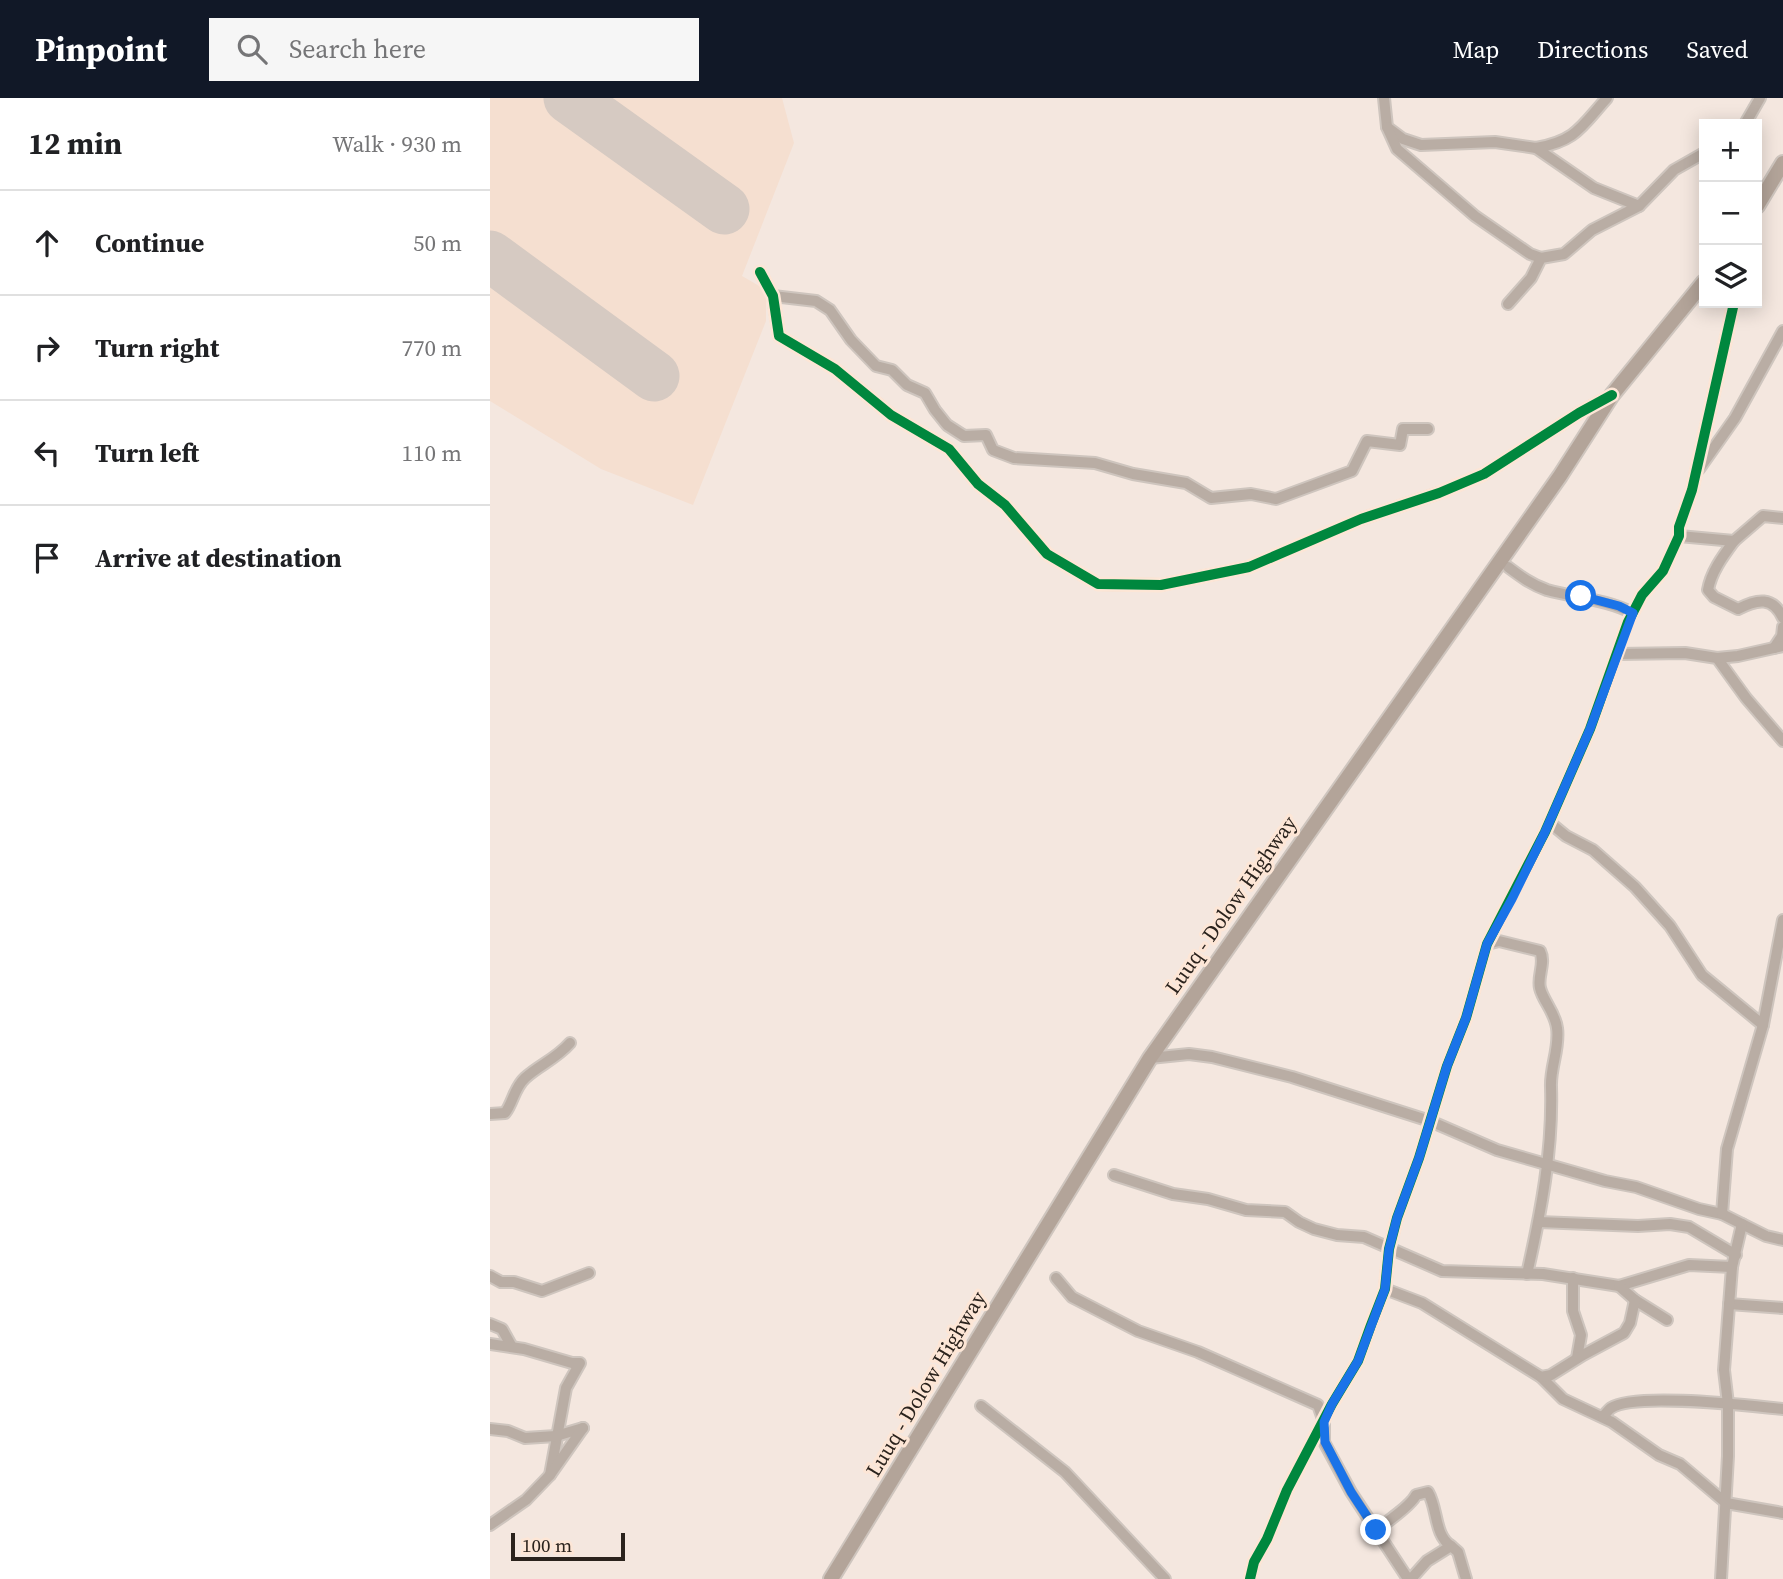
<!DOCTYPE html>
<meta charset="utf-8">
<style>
:root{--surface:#fff;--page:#f6f6f6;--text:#202124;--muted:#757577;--line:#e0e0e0;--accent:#111827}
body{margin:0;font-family:"Source Serif 4",serif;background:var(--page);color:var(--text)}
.controls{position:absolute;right:21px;top:21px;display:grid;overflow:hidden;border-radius:0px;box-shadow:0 4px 18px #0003}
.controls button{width:63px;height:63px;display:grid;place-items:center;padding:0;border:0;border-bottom:2px solid var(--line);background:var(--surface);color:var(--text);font:35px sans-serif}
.scale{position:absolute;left:21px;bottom:18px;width:114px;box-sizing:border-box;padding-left:7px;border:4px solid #2b231d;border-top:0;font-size:19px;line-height:24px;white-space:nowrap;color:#2b231d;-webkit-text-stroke:5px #fde6d6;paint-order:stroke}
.stop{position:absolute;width:21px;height:21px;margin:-16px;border:5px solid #1a73e8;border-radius:50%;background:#fff}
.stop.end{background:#1a73e8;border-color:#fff;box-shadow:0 2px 7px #0008}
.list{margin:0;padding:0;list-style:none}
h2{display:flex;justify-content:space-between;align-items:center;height:91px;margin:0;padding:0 28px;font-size:30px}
h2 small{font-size:23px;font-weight:400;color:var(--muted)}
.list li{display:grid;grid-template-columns:46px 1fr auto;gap:21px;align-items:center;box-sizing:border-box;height:105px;padding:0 28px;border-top:2px solid var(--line)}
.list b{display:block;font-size:26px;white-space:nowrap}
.list em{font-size:23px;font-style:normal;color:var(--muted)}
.icon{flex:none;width:38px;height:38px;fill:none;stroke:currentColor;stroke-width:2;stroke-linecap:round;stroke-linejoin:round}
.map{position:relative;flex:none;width:1293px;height:1481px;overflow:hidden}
header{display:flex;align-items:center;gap:42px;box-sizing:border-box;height:98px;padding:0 35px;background:var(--accent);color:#fff}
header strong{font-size:33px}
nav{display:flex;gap:38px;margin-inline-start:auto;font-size:24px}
.search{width:490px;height:63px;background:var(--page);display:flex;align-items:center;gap:18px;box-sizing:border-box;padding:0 24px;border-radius:0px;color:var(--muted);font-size:26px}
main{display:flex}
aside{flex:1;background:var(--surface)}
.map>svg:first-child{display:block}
.built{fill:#f5dfd0}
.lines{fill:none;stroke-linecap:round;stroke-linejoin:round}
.runway{stroke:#d6cac2;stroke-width:51}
.minor-casing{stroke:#cec5be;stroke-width:14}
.major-casing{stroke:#cec5be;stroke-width:18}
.minor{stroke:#b9ada4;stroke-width:10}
.major{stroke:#b3a499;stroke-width:14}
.cycleway-casing{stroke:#fde6d6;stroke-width:15}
.cycleway{stroke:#00873e;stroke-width:10}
.route{stroke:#1a73e8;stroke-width:9}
.labels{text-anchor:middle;stroke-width:6;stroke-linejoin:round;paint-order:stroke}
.street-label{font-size:21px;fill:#2b231d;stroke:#fde6d6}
</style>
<header>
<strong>Pinpoint</strong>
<div class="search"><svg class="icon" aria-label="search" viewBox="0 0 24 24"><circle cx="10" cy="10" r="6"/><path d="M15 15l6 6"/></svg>Search here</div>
<nav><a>Map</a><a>Directions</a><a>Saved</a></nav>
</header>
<main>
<aside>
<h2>12 min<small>Walk · 930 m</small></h2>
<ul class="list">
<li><svg class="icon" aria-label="ahead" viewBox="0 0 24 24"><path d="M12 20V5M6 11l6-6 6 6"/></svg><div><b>Continue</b></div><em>50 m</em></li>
<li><svg class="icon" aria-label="right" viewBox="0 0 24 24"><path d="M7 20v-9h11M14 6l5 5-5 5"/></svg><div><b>Turn right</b></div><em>770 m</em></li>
<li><svg class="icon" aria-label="left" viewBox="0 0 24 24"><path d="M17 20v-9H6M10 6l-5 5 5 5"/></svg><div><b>Turn left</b></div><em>110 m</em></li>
<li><svg class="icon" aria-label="arrive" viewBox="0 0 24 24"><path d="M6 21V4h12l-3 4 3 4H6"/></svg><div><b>Arrive at destination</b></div></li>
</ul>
</aside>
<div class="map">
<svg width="1293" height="1481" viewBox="0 0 1293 1481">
<rect width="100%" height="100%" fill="#f4e7df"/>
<path class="built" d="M0 0H292L304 45 252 178 276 192V223L203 407 111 371 0 303Z"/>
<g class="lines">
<g class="runway">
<path d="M79 0 234 111"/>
<path d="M0 158 164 278"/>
</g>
<g class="minor-casing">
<g id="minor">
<path d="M894 0 897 29 913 41 931 47 1005 44 1046 50"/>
<path d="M1255 26 1270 0"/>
<path d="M897 29 907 51 985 118 1040 156 1051 160"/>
<path d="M1149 108 1184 72 1214 55"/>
<path d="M270 174 283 198 289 238 345 271 401 317 459 351 488 386 515 407 557 456 608 486 671 487 759 469 871 421 949 395 994 376 1089 315 1120 298"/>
<path d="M283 198 326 203 340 212 361 242 386 268 402 272 417 287 435 295 445 312 457 327 474 338 496 337 503 352 524 360 605 365 643 376 696 385 721 400 761 396 786 401 862 373 877 343 910 347 913 331H938"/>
<path d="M1018 206 1041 180 1051 160 1074 156 1102 132 1149 108 1104 90 1046 50C1086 43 1091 29 1117 0"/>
<path d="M1209 371 1245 320 1293 233"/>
<path d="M1189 438 1244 443 1273 418 1293 420"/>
<path d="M1244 443C1233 458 1221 474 1218 492L1224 499 1248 511C1267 501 1283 498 1293 520"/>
<path d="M1018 469C1030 478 1042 487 1057 492 1086 500 1115 501 1143 515"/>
<path d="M1284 550 1292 538 1293 529"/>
<path d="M1128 556 1195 555 1227 560 1256 600 1293 643"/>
<path d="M1227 560 1248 558 1293 548"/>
<path d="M1059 724 1076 738 1103 752 1145 789 1180 828 1212 877 1273 927"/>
<path d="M997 846 1009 843 1050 853C1056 865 1047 878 1050 890 1053 903 1065 914 1067 930 1070 950 1060 969 1061 989 1063 1052 1051 1114 1037 1176"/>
<path d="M660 960 699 956 722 959 802 979 940 1023 1007 1052 1115 1083 1146 1089 1209 1111 1232 1116 1276 1138 1293 1142"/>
<path d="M0 1016 15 1015C23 1005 24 990 35 980 49 967 66 961 80 945"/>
<path d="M624 1077 683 1096 718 1101 756 1112 795 1114 809 1124 824 1131 847 1137 874 1139 952 1173 1053 1176 1129 1188 1199 1167 1242 1169"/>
<path d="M1232 1116 1237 1051 1273 927 1293 822"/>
<path d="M1049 1124 1148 1128 1180 1126 1199 1129 1246 1157"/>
<path d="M0 1178 11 1184H24L52 1193 99 1175"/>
<path d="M566 1180 582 1199 648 1233 708 1254 828 1307 834 1324V1344L861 1394 918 1481"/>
<path d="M1083 1180V1213L1091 1237 1087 1260"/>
<path d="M1129 1188 1145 1202 1177 1222"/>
<path d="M895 1191 932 1205 1051 1279 1073 1301 1122 1324 1169 1357 1190 1366 1236 1405 1293 1415"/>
<path d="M1239 1206 1293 1210"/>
<path d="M0 1226 12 1231 22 1249"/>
<path d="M0 1246 34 1251 82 1265H90L76 1290 60 1377"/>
<path d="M1051 1279 1061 1277 1093 1257 1134 1235 1140 1225 1145 1202"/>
<path d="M491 1308 575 1374 675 1481"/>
<path d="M1113 1318C1116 1316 1118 1312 1121 1310 1145 1294 1261 1308 1293 1311"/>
<path d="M0 1331 18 1333 35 1340 66 1338 93 1330"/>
<path d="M0 1427 36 1402 60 1377 93 1330"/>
<path d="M886 1432C896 1425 922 1406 926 1397L938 1394C948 1411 944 1437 961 1448"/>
<path d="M760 1481 764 1464 777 1441 797 1392 842 1306 868 1263 881 1227 895 1191 899 1151 907 1120 929 1060 957 968 976 920 997 846 1055 734 1100 631 1138 524 1152 497 1173 473 1189 438V429L1202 392 1244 205"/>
<path d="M921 1481 937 1463 961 1448 968 1454 976 1481"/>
<path d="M1231 1481 1238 1358V1306L1234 1272 1242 1169 1252 1126"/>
</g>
</g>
<g class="major-casing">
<g id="major">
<path d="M1267 108 1293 65"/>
<path d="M341 1481 660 960 1070 378 1122 297 1214 184"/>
</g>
</g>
<use href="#minor" class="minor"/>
<use href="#major" class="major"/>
<g class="cycleway-casing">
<g id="cycleway">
<path d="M270 174 283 198 289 238 345 271 401 317 459 351 488 386 515 407 557 456 608 486 671 487 759 469 871 421 949 395 994 376 1089 315 1122 297"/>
<path d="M760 1481 764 1464 777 1441 797 1392 842 1306 868 1263 881 1227 895 1191 899 1151 907 1120 929 1060 957 968 976 920 997 846 1055 734 1100 631 1138 524 1152 497 1173 473 1189 438V429L1202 392 1244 205"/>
</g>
</g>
<use href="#cycleway" class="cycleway"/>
</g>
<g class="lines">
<path class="route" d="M886 1432 861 1394 835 1344 834 1324 842 1306 868 1263 895 1191 899 1151 907 1120 929 1060 957 968 976 920 997 846 1022 801 1055 734 1100 631 1143 515 1129 508 1091 498"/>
</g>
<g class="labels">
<g class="street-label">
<text transform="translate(741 807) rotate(-55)" y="7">Luuq - Dolow Highway</text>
<text transform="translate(436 1286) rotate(-59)" y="7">Luuq - Dolow Highway</text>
</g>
</g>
</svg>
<div class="controls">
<button>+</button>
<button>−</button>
<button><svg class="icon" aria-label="layers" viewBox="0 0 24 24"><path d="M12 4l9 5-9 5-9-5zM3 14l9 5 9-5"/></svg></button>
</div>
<div class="scale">100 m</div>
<div class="stop" style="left:1091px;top:498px"></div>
<div class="stop end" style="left:886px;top:1432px"></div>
</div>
</main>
